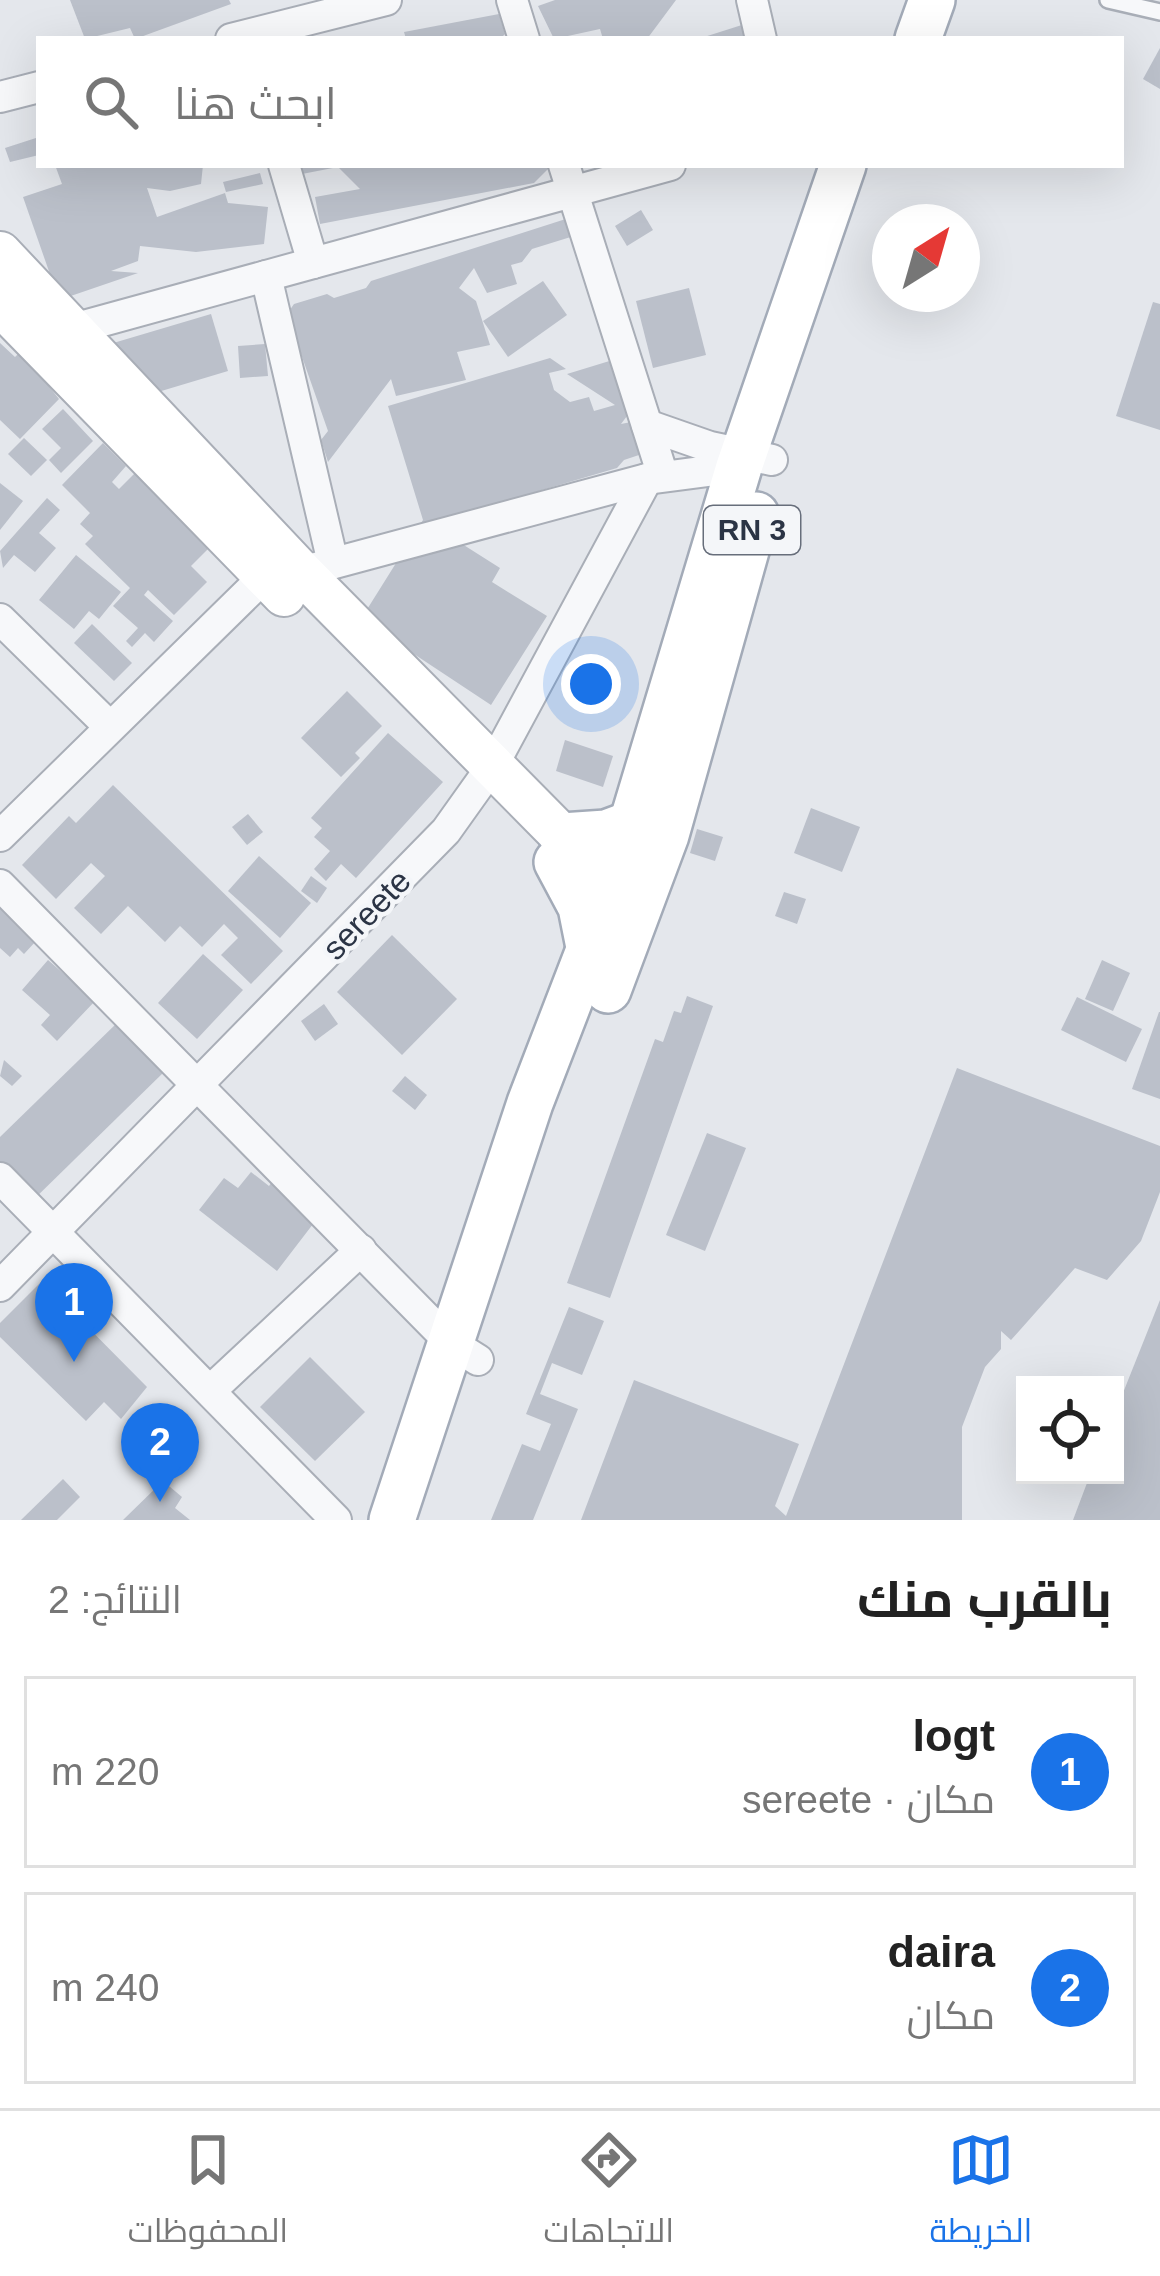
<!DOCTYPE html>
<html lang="ar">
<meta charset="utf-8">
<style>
:root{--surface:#fff;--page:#f2f2f2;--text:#222;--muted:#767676;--line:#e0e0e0;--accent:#1a73e8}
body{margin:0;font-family:Helvetica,Cairo,sans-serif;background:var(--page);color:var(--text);direction:rtl}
.controls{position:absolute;right:36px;bottom:36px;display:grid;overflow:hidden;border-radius:0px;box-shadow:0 12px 48px #0002}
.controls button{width:108px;height:108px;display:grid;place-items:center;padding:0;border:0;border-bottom:3px solid var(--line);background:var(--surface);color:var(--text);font:60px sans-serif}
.compass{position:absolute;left:872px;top:204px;width:108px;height:108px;border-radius:50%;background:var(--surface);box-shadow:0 12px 48px #0002;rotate:37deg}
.you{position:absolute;left:591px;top:684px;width:42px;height:42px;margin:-30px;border:9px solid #fff;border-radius:50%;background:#1a73e8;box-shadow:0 0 0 18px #1a73e833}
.badge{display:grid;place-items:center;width:78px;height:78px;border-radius:50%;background:var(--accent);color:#fff;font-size:39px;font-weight:700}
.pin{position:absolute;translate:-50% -99px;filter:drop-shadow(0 3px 6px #0008)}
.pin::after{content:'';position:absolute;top:63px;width:42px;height:36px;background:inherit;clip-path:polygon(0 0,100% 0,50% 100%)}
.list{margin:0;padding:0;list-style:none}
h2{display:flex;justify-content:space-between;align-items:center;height:156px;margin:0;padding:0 48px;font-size:51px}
h2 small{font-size:39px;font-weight:400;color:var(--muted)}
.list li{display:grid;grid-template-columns:78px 1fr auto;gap:36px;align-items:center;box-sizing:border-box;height:192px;margin:0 24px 24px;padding:0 24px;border:3px solid var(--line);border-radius:0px}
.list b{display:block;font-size:45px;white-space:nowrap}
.list p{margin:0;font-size:39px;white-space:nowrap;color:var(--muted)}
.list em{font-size:39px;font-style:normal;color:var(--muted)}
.icon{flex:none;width:66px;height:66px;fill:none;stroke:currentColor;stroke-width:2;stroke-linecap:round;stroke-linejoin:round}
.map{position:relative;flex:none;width:1160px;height:1520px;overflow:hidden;direction:ltr}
.search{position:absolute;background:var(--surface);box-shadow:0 12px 48px #0002;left:36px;right:36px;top:36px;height:132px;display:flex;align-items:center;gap:30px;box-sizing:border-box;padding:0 42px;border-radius:0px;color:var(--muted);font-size:45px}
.sheet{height:588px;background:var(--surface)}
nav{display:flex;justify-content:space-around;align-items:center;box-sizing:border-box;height:168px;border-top:3px solid var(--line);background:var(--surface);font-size:33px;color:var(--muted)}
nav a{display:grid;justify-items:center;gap:6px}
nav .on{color:var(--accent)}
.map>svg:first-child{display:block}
.building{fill:#bbc0ca}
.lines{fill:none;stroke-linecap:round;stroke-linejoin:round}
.service-casing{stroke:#a9aeb7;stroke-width:20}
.minor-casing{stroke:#a9aeb7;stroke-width:34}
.secondary-casing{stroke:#a9aeb7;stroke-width:46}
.primary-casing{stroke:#a3abb8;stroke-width:50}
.service{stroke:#f7f8fa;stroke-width:15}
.minor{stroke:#f7f8fa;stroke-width:30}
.secondary{stroke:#fff;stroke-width:42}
.primary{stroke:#fff;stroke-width:45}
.labels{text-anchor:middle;stroke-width:9;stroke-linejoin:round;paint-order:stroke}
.shield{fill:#f4f6f9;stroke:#676e7b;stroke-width:3}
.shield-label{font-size:30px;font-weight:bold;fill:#2b3445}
.street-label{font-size:33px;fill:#2b3445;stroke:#f4f6f9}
</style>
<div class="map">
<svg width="1160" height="1520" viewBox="0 0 1160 1520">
<rect width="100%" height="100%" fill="#e4e7ec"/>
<g class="building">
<path d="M70 0H229L231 4 135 39 130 28 85 39Z"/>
<path d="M555 0H676L647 39H603L600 29 554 39 538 6Z"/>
<path d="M499 14 505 34 500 39H406L404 32Z"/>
<path d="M745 24 750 39H702L701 38Z"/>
<path d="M1160 48V89L1143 79Z"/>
<path d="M39 137V155L10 162 5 148Z"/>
<path d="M55 165H203L201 184 170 191 147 188 157 217 225 193 228 203 268 207 264 244 196 252 140 246 138 261 111 271 138 273 59 300 23 197 62 184Z"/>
<path d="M300 165H552L534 183 320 224 315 197 360 189 338 167 302 174Z"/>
<path d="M260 173 263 184 226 192 223 182Z"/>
<path d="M641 210 653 230 627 246 615 226Z"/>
<path d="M572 217 590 231 532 249 522 262 511 265 517 284 487 293 474 268 459 288 476 301 490 345 457 352 466 380 396 396 391 379 328 462 321 440 328 431 287 314 294 304 327 294 334 298 366 288 371 281Z"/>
<path d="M543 281 567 315 508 357 483 321Z"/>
<path d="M689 288 706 355 653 368 636 301Z"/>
<path d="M1153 302 1160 304V430L1116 416Z"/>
<path d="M211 314 228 371 128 401 110 344Z"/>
<path d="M0 343 15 357 21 351 59 399 20 439 0 420Z"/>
<path d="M265 344 268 376 240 378 238 346Z"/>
<path d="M550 358 566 369 549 373 554 390 570 402 589 397 594 411 615 405 567 374 616 359 639 400 621 424 636 421 645 453 624 460 617 468 429 523 500 568 492 582 547 616 491 705 361 619 423 520 388 406Z"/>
<path d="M63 409 93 441 61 473 49 460 61 448 42 429Z"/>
<path d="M24 438 47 460 31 476 8 454Z"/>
<path d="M103 443 126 466 112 482 119 489 139 469 217 540 191 566 207 582 174 615 148 590 144 595 173 621 154 642 145 633 132 647 126 641 138 628 113 606 130 588 85 544 93 536 80 524 90 513 62 485Z"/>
<path d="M0 483 23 501 0 530Z"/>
<path d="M47 498 60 510 39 533 56 548 35 572 14 555 3 568 0 551Z"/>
<path d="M76 555 121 592 99 619 89 611 74 629 39 600Z"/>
<path d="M92 624 132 663 114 681 74 643Z"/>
<path d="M347 691 382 726 355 753 360 758 341 777 301 738Z"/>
<path d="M388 733 443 782 356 878 341 864 326 881 314 869 330 851 314 837 322 828 311 818Z"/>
<path d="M565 740 613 756 603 787 556 771Z"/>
<path d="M113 785 283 951 251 984 221 955 238 938 224 924 202 947 180 926 165 942 128 906 101 934 74 908 105 876 91 863 56 899 22 865 69 816 76 823Z"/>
<path d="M811 808 860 827 842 872 794 853Z"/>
<path d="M248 814 263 832 247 845 232 827Z"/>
<path d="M697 829 723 837 715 861 690 853Z"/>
<path d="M259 856 311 903 280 938 228 891Z"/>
<path d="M311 876 327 888 317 903 301 891Z"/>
<path d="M784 892 806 899 797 924 775 916Z"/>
<path d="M0 907 36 941 24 954 18 948 10 957 0 948Z"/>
<path d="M392 935 457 999 402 1055 337 992Z"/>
<path d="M203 954 243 990 197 1039 158 1003Z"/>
<path d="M48 960 95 1001 57 1041 41 1025 50 1015 22 990Z"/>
<path d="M1102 960 1130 973 1113 1011 1085 999Z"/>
<path d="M687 996 713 1006 610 1298 567 1283 655 1039 663 1042 674 1011 681 1013Z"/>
<path d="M1077 997 1142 1029 1126 1062 1061 1030Z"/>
<path d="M324 1004 338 1024 315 1041 301 1021Z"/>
<path d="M1159 1012H1160V1099L1132 1089Z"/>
<path d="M119 1021 166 1070 28 1205 0 1176V1137Z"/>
<path d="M4 1060 22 1076 12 1086 0 1076Z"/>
<path d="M957 1068 1160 1146V1192L1141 1241 1107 1280 1075 1268 1011 1340 1001 1331V1349L985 1367 962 1427V1520H581L634 1380 799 1444 775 1506 786 1516Z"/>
<path d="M405 1076 427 1095 415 1110 392 1091Z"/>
<path d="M707 1133 746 1148 705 1251 666 1235Z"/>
<path d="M251 1172 269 1186 277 1175 323 1211 277 1271 199 1210 224 1178 238 1188Z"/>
<path d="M42 1281 147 1387 121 1419 104 1402 86 1421 0 1337V1323Z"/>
<path d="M1160 1300V1520H1073L1090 1475H1115V1413Z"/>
<path d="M569 1307 604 1321 582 1375 552 1363 540 1394 578 1409 533 1520H491L522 1444 540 1451 551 1424 526 1414Z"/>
<path d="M310 1357 365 1412 315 1461 260 1407Z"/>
<path d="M63 1479 80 1497 57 1520H21Z"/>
<path d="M163 1481 182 1497 175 1508 190 1520H123Z"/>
</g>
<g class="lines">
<g class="service-casing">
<path id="service" d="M1108 0 1160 12"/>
</g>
<g class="minor-casing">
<g id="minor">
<path d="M512 0 524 39"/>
<path d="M752 0 761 39"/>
<path d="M231 39 386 0"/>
<path d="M0 97 39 87"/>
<path d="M284 165 313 263"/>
<path d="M564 165 663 476"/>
<path d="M266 276 333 563"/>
<path d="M73 329 670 165"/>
<path d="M647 425 710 447 772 460"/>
<path d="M301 572 647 479 739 467"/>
<path d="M0 619 110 727"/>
<path d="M0 836 265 576"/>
<path d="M0 885 451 1343 478 1360"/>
<path d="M0 1178 336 1520"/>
<path d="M0 1286 446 831 493 765 647 479"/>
<path d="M210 1391 361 1250"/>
</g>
</g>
<g class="secondary-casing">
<g id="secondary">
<path d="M0 253 301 572 562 836 643 899"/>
<path d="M0 304 284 595"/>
</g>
</g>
<g class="primary-casing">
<g id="primary">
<path d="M918 39 932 0"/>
<path d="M562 836 606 833 633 823"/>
<path d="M557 862 581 907 590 952"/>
<path d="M608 990 666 835 756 515"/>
<path d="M392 1520 530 1103 611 893 739 467 843 165"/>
</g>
</g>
<use href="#service" class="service"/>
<use href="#minor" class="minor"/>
<use href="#secondary" class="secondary"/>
<use href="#primary" class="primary"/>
</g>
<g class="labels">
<rect class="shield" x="704" y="506" width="96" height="48" rx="9"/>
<g class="shield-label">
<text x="752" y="540">RN 3</text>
</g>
<g class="street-label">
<text transform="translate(366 914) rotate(-46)" y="12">sereete</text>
</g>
</g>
</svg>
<div class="controls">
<button><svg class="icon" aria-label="locate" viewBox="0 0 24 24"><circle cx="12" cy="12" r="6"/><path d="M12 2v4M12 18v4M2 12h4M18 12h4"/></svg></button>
</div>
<svg class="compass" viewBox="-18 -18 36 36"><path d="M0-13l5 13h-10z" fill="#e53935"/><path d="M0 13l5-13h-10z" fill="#767676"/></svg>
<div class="you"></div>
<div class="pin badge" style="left:74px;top:1362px">1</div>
<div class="pin badge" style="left:160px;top:1502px">2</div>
<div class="search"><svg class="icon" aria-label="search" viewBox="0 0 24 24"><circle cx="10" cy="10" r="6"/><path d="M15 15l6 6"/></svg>ابحث هنا</div>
</div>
<section class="sheet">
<h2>بالقرب منك<small>النتائج: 2</small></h2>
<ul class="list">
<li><span class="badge">1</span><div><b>logt</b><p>مكان · sereete</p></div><em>220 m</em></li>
<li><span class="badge">2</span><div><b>daira</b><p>مكان</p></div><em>240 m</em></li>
</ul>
</section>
<nav>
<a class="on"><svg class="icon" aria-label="map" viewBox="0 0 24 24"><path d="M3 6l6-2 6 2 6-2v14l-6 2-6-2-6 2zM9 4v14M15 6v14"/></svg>الخريطة</a>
<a><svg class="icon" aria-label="directions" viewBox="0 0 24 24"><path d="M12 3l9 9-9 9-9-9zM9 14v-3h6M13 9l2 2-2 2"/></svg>الاتجاهات</a>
<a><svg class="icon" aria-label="saved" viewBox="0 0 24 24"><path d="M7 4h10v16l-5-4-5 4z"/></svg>المحفوظات</a>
</nav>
